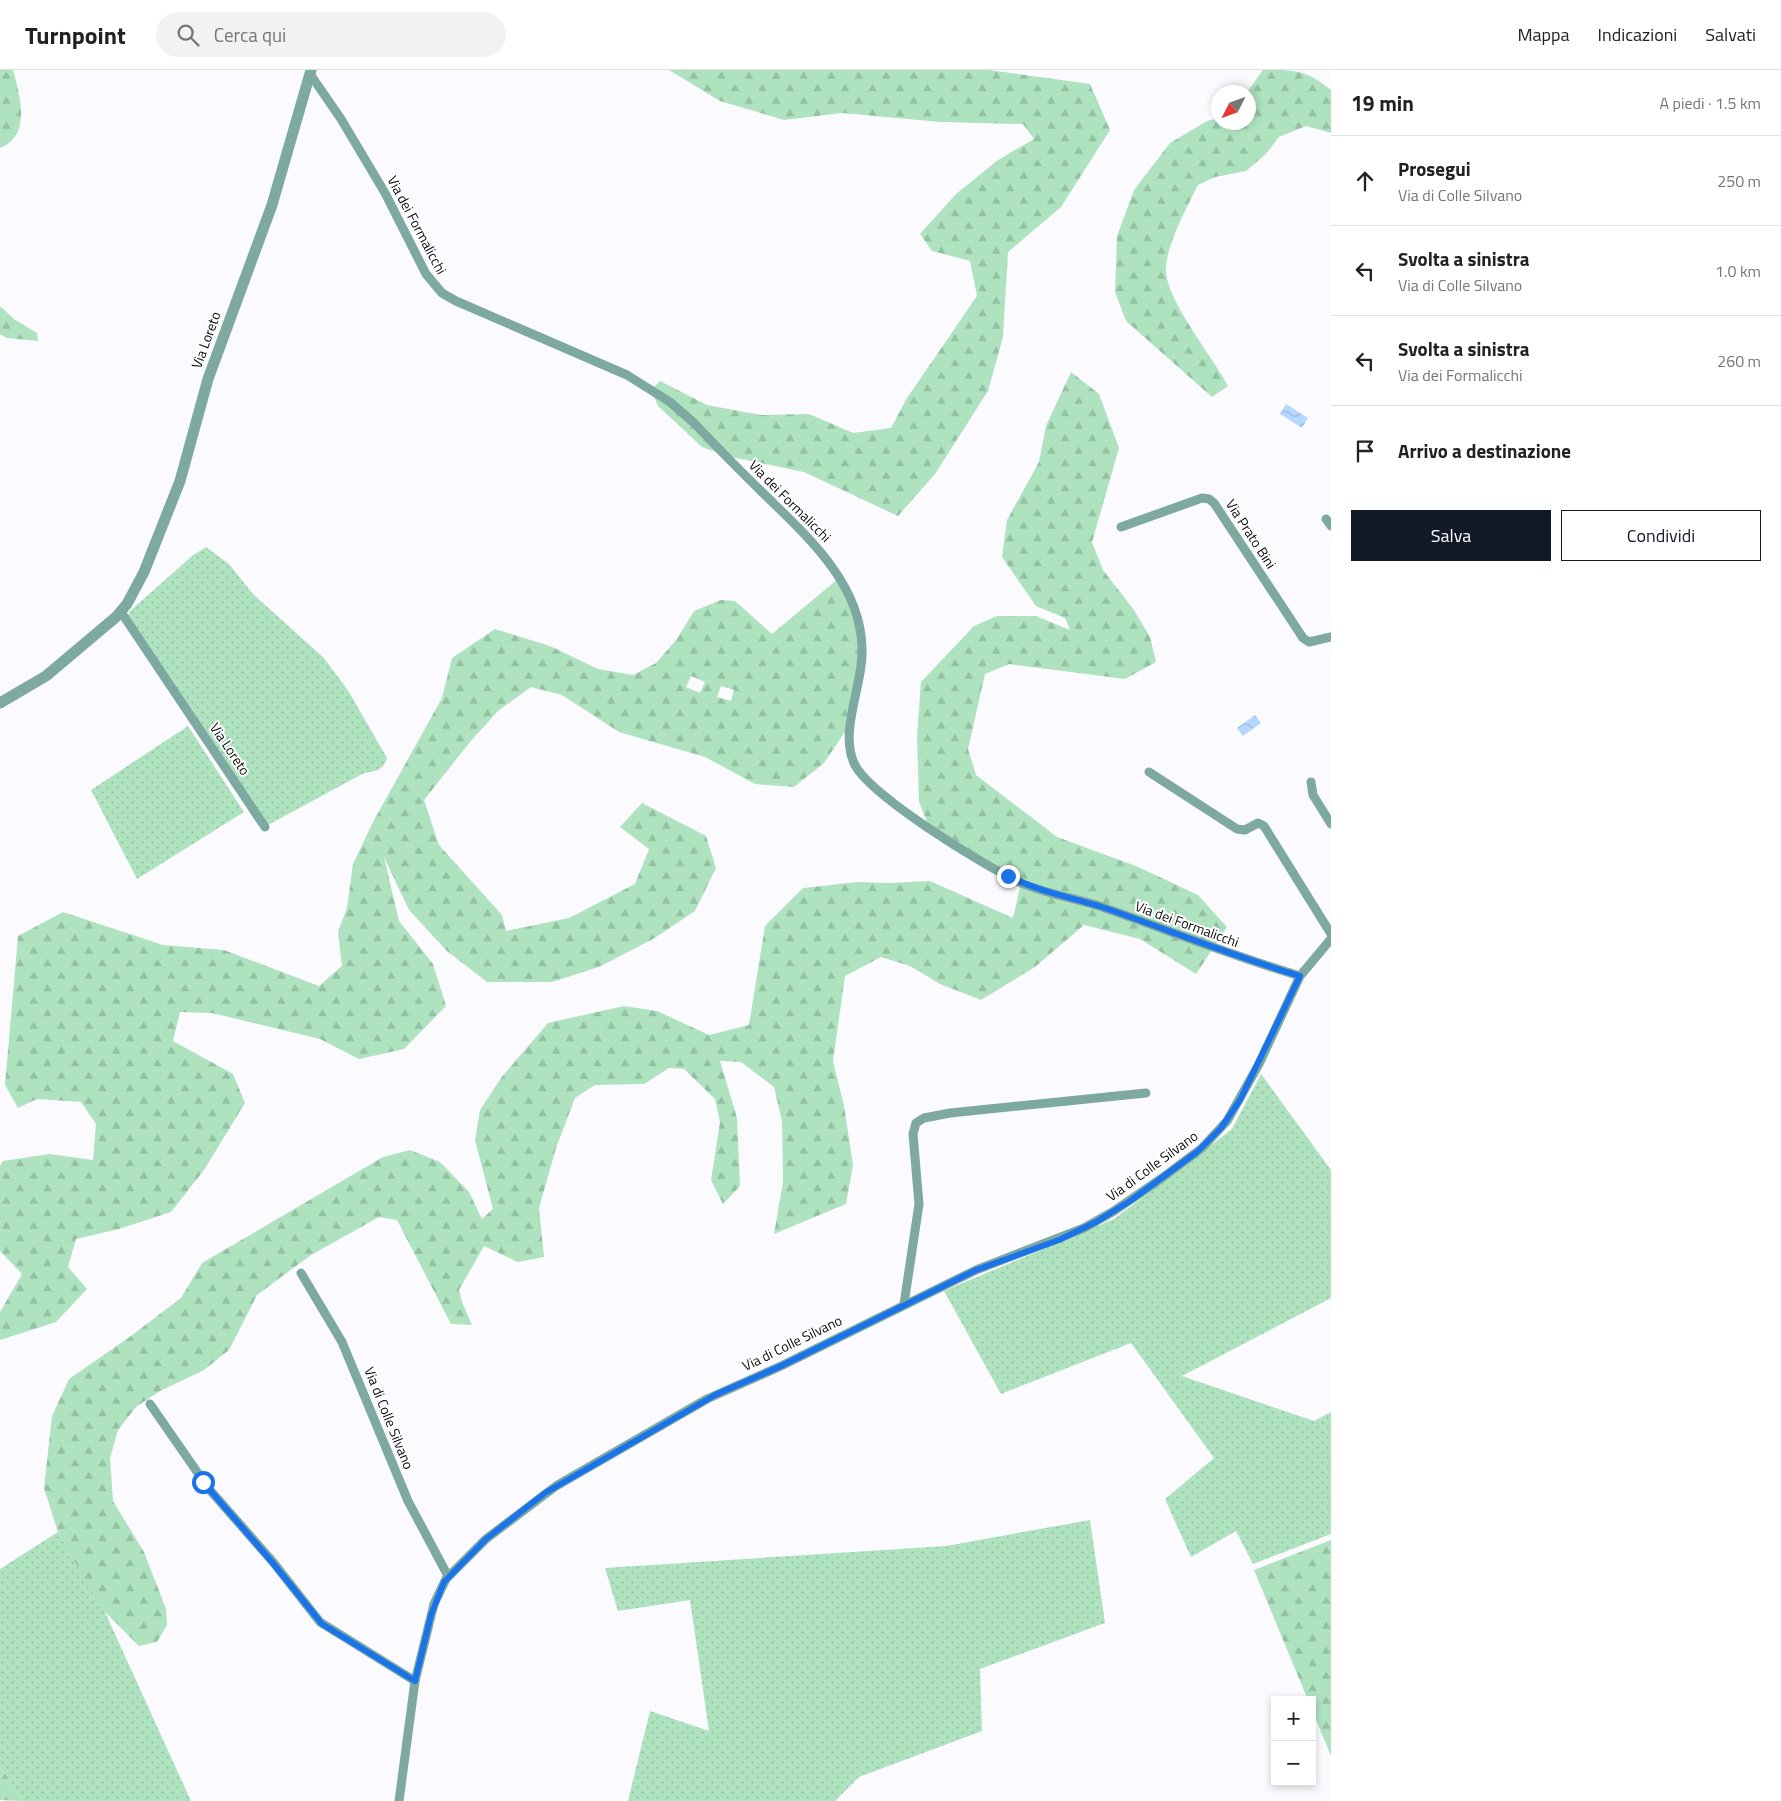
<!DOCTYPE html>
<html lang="it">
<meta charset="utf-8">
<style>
:root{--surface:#fff;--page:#f2f2f2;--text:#222;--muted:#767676;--line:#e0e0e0;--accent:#111827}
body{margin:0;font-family:"Titillium Web",sans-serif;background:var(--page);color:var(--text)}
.controls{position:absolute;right:15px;bottom:15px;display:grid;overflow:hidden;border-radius:0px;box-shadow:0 2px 8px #0003}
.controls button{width:45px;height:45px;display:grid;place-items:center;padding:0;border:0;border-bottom:1px solid var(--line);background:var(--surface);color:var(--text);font:25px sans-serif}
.compass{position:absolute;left:1211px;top:15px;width:45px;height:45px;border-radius:50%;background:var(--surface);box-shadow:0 2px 8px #0003;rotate:228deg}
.stop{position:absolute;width:15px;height:15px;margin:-11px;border:4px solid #1a73e8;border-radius:50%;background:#fff}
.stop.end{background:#1a73e8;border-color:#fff;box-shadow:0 1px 5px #0008}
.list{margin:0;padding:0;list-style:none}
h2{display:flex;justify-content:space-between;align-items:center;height:65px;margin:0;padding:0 20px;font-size:21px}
h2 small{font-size:16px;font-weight:400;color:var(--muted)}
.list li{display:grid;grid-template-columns:32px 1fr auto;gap:15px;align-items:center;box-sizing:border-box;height:90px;padding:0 20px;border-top:1px solid var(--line)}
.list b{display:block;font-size:19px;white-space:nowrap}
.list p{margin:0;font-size:16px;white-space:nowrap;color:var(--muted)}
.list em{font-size:16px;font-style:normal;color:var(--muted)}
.actions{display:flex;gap:10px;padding:15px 20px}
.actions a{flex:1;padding:11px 0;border:1px solid var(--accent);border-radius:0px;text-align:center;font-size:18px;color:var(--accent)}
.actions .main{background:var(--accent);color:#fff}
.icon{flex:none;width:28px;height:28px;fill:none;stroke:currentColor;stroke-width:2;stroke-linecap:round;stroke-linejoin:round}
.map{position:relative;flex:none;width:1331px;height:1731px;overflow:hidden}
header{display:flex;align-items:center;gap:30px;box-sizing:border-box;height:70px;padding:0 25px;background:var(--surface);border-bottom:1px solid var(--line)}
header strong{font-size:24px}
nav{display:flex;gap:28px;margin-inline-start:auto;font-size:18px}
.search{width:350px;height:45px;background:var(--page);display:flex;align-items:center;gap:12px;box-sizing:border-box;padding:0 18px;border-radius:28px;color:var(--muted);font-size:19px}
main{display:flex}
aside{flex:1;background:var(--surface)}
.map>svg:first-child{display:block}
.grass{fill:url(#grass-dots)}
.forest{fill:url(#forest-firs);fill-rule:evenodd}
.water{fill:url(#water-waves)}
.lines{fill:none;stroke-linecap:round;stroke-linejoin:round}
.minor{stroke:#7da9a1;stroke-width:9}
.tertiary{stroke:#7da9a1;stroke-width:11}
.route{stroke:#1a73e8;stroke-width:6}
.labels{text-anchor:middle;stroke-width:4;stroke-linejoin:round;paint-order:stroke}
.street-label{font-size:14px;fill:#0b0b0d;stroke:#fff}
</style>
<header>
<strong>Turnpoint</strong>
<div class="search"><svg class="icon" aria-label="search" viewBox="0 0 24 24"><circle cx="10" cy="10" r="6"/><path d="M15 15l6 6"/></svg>Cerca qui</div>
<nav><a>Mappa</a><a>Indicazioni</a><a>Salvati</a></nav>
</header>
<main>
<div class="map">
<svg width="1331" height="1731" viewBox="0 0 1331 1731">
<defs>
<pattern id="grass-dots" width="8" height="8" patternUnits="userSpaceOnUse" patternTransform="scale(1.25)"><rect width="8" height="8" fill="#afe3bf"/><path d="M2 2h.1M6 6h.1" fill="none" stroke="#95c1a3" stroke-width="1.8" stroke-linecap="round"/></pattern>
<pattern id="forest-firs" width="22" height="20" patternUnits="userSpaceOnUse" patternTransform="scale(1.25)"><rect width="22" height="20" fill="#afe3bf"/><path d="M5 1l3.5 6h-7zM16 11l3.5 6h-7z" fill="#95c1a3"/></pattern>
<pattern id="water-waves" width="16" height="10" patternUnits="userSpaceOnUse" patternTransform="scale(1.25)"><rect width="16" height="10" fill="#b5d8ff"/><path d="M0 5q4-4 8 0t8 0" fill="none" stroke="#9ab8d9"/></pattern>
</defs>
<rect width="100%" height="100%" fill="#fbfaff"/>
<g class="grass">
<path d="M206 477 229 494 253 524 324 588 349 622 387 688C383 701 376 701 364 703L268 755 128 547 129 542 192 486Z"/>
<path d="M188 656 244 742 137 809 91 720Z"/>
<path d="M1261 1004 1331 1100V1228L1182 1306 1314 1351 1331 1342V1464L1253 1494 1236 1461 1191 1487 1165 1429 1214 1388 1131 1273 1001 1324 944 1221 1114 1149 1232 1059Z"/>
<path d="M1090 1450 1105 1553 980 1599 982 1661 859 1707 835 1731H628L650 1641 709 1661 690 1530 618 1541 605 1498 946 1476Z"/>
<path d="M58 1462 104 1540 191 1731H23L0 1696V1499Z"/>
</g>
<g class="forest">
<path d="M0 0H13C20 26 32 66 0 78Z"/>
<path d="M669 0H989L1090 14 1110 60 1061 137 1008 182 1003 267 988 321 935 404 898 446 804 402 727 386 702 377 658 336 651 320 660 311 707 335 761 345 809 344 853 363 891 358 907 328 977 226 970 191 932 181 920 164 956 124 998 90 1034 69 1023 54 941 52 842 43 784 50 720 31Z"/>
<path d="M1263 0C1299 0 1305 0 1331 20V63L1306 56 1279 67 1265 85 1246 101 1215 107 1198 115C1187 137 1167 174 1166 198 1164 228 1213 287 1228 316L1212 327 1126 251 1115 222 1117 166 1134 120 1170 73 1207 51 1218 48V52H1248L1247 22Z"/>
<path d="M0 236 14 249 37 263 38 271 7 268 0 264Z"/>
<path d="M1071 302 1099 324 1119 378 1092 472 1103 500 1134 540 1150 567 1156 592 1125 609 1009 594 985 604 968 679 976 705 1057 767 1136 796 1198 825 1227 857 1196 904 1140 869 1084 855 1035 897 981 930 940 914 910 896 881 887 845 906 833 991 844 1036 853 1095 846 1134 774 1164 783 1112 782 1051 774 1017 741 992 720 991 737 1048 740 1116 723 1134 711 1110 720 1052 715 1029 684 999 669 998 644 1014 595 1015 575 1028 556 1078 539 1138 544 1187 518 1192 484 1176 459 1220 462 1232 472 1255 451 1254 397 1150 379 1147 311 1185 257 1225 229 1280 204 1300 160 1321 136 1337 118 1360 110 1388 113 1431 144 1482 166 1539 167 1555 157 1572 139 1576 102 1539 58 1462 44 1418 52 1346 69 1309 131 1266 181 1228 202 1193 383 1087 410 1080 440 1092 469 1122 482 1149 493 1139 475 1070 480 1040 501 1008 548 953 624 936 657 941 709 965 749 955 765 856 803 818 858 812 890 813 930 811 1013 848 1021 813 930 759 919 732 917 666 921 612 974 556 997 546H1036L1070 560 1065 548 1036 536 1002 487 1007 450 1039 392 1046 356Z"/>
<path d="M839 508 862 571 851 653 824 693 794 717 755 714 705 687 619 662 562 625 531 617 498 641 470 672 424 730 439 775 502 845 506 861 569 848 635 814 649 779 620 757 642 733 706 766 716 798 695 841 653 869 599 897 552 912H487L447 881 409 840 384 787 399 851 433 894 446 936 404 979 359 989 320 969 212 943 180 942 173 971 233 1004 245 1033 204 1100 171 1142 119 1159 76 1169 68 1197 87 1219 56 1252 0 1270V1242L22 1204 0 1181V1096L3 1091 49 1084 93 1090 96 1054 81 1032 37 1029 18 1038 5 1015 18 866 63 842 163 875 224 880 319 916 342 896 338 862 347 838 353 794 373 752 442 628 452 588 495 559 550 576 598 599 633 605 656 593 677 569 694 541 721 530 735 531 772 564ZM691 606 705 612 700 623 686 617ZM721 616 734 620 731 631 717 627Z"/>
<path d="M1331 1470V1686L1312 1640V1630H1308L1254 1500Z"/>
<path d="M0 1696 23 1731 0 1730Z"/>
</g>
<g class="water">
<path d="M1286 334 1308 348 1302 358 1280 344Z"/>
<path d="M1255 645 1261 653 1243 666 1237 658Z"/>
</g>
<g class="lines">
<g class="minor">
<path d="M310 4 341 49 385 123 426 204 442 223 456 231 627 305 670 332 693 352C715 375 737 398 760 420 803 463 860 510 862 577 864 613 839 660 854 693 867 724 986 797 1019 812 1045 824 1075 828 1102 837 1168 860 1233 886 1300 906"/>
<path d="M1326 449 1331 456"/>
<path d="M1121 457 1202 428 1209 429 1214 433 1303 568 1309 572 1331 567"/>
<path d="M121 542 265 757"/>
<path d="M1149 702 1237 759 1245 760 1258 753 1264 756 1331 864"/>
<path d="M1311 712 1313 725 1331 754"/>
<path d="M301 1203 342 1272 408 1431 448 1506"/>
<path d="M904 1234 919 1134 913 1064 916 1053 924 1048 950 1043 1146 1023"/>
<path d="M150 1334 209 1419 273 1492 320 1552 415 1611"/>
<path d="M399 1731 415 1611 434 1534 446 1509 486 1469 556 1416 707 1329 781 1296 976 1200 1084 1158 1114 1141 1162 1108 1202 1078 1227 1051 1259 994 1300 906 1331 869"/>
</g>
<path class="tertiary" d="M0 633 46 606 116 547 127 534 144 502 180 411 208 309 272 135 311 0"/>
</g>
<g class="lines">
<path class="route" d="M203 1412 272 1492 322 1554 415 1611 431 1545 444 1512 486 1469 545 1423 715 1325 781 1296 976 1200 1059 1170 1096 1152 1130 1131 1197 1082 1221 1058 1240 1030 1300 906C1233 886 1168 860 1102 837 1070 827 1037 821 1008 806"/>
</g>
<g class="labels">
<g class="street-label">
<text transform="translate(417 155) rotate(62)" y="5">Via dei Formalicchi</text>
<text transform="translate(206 270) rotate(-70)" y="5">Via Loreto</text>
<text transform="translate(790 431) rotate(45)" y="5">Via dei Formalicchi</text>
<text transform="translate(1251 464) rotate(57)" y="5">Via Prato Bini</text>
<text transform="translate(230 679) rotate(56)" y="5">Via Loreto</text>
<text transform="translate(1187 854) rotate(20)" y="5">Via dei Formalicchi</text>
<text transform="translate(1152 1096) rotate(-36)" y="5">Via di Colle Silvano</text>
<text transform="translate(792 1273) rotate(-26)" y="5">Via di Colle Silvano</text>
<text transform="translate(389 1348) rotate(68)" y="5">Via di Colle Silvano</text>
</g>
</g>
</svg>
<div class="controls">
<button>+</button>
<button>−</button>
</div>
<svg class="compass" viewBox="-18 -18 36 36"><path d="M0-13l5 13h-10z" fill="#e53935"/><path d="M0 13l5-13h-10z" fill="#767676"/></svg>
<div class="stop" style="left:203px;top:1412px"></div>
<div class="stop end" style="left:1008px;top:806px"></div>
</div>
<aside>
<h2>19 min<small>A piedi · 1.5 km</small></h2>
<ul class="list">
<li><svg class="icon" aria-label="ahead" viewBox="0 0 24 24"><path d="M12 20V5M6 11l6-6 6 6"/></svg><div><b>Prosegui</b><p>Via di Colle Silvano</p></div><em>250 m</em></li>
<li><svg class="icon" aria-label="left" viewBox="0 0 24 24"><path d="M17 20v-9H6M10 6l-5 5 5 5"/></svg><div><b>Svolta a sinistra</b><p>Via di Colle Silvano</p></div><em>1.0 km</em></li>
<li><svg class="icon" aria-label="left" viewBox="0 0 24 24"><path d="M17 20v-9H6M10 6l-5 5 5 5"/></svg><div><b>Svolta a sinistra</b><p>Via dei Formalicchi</p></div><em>260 m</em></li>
<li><svg class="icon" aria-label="arrive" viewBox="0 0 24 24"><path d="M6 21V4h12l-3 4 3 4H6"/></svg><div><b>Arrivo a destinazione</b></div></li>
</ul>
<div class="actions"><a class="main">Salva</a><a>Condividi</a></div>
</aside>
</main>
